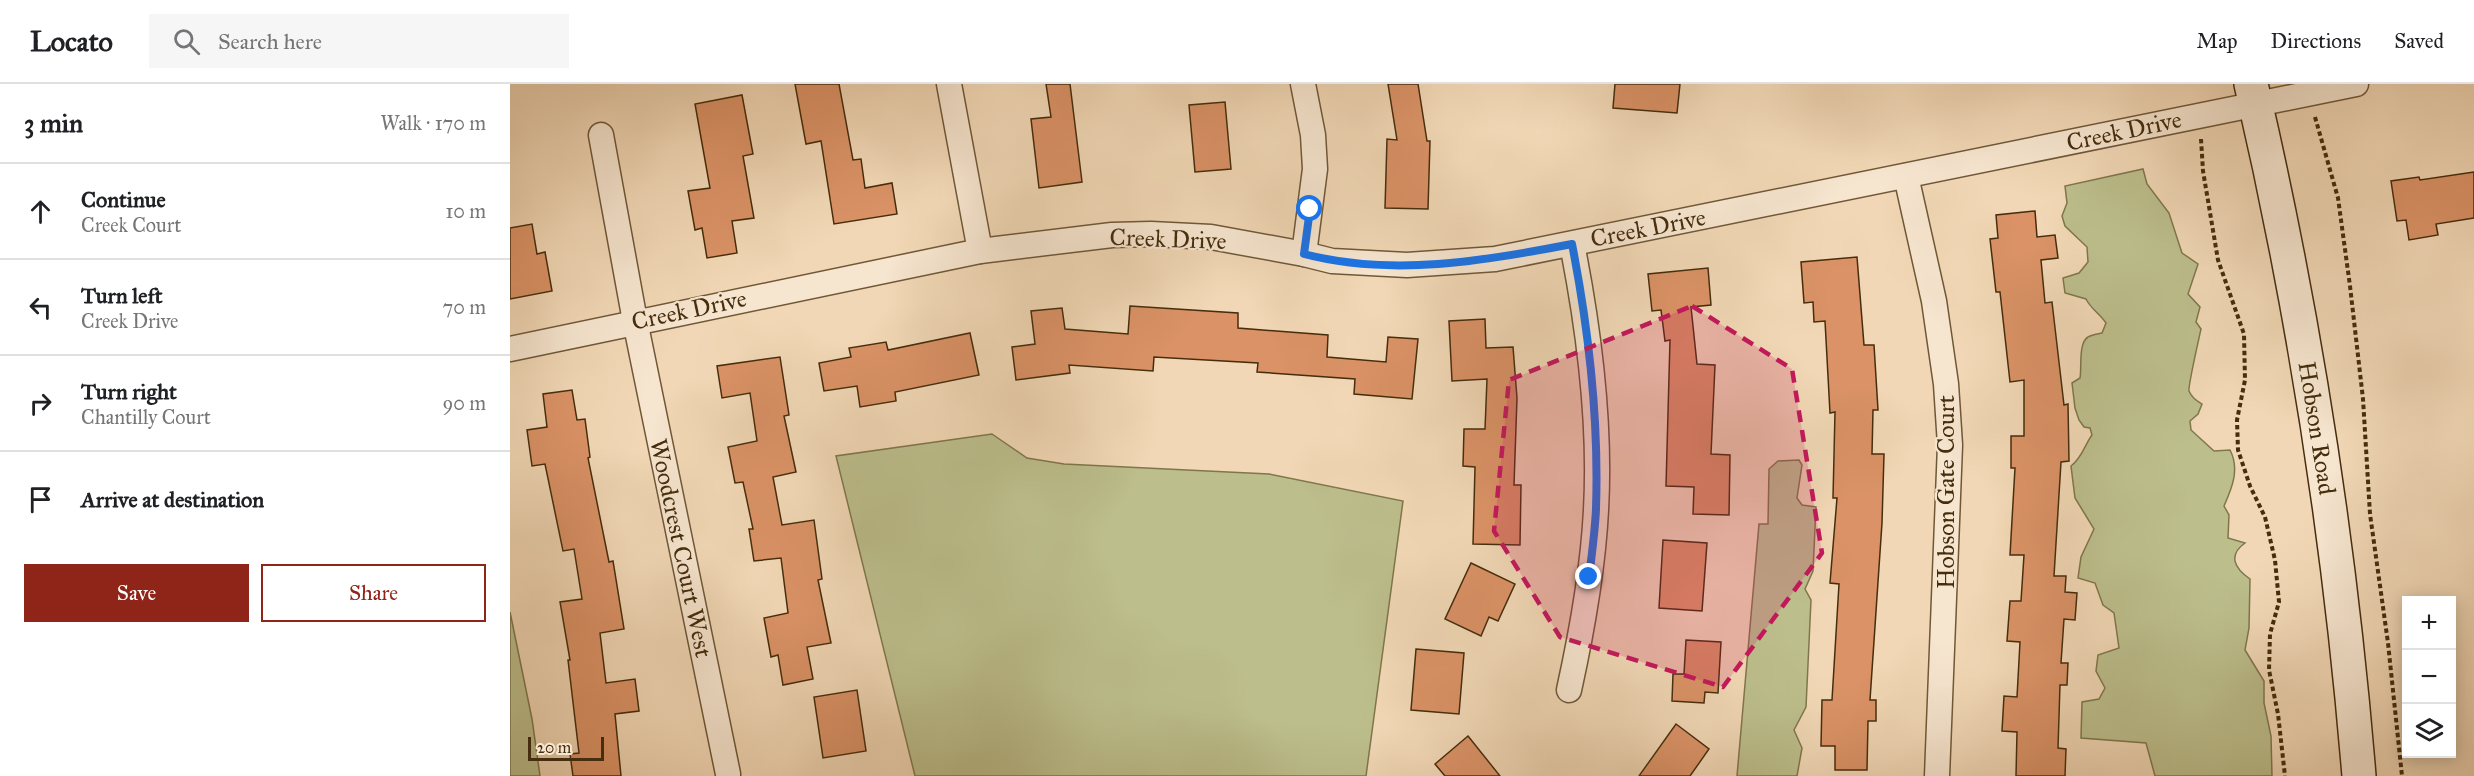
<!DOCTYPE html>
<meta charset="utf-8">
<style>
:root{--surface:#fff;--page:#f6f6f6;--text:#202124;--muted:#757577;--line:#e0e0e0;--accent:#8f2418}
body{margin:0;font-family:"IM FELL Great Primer",serif;background:var(--page);color:var(--text)}
.controls{position:absolute;right:18px;bottom:18px;display:grid;overflow:hidden;border-radius:0px;box-shadow:0 3px 15px #0003}
.controls button{width:54px;height:54px;display:grid;place-items:center;padding:0;border:0;border-bottom:2px solid var(--line);background:var(--surface);color:var(--text);font:30px sans-serif}
.scale{position:absolute;left:18px;bottom:15px;width:76px;box-sizing:border-box;padding-left:6px;border:3px solid #452d0d;border-top:0;font-size:16px;line-height:21px;white-space:nowrap;color:#452d0d;-webkit-text-stroke:4px #f6e5cf;paint-order:stroke}
.stop{position:absolute;width:18px;height:18px;margin:-14px;border:4px solid #1a73e8;border-radius:50%;background:#fff}
.stop.end{background:#1a73e8;border-color:#fff;box-shadow:0 2px 6px #0008}
.list{margin:0;padding:0;list-style:none}
h2{display:flex;justify-content:space-between;align-items:center;height:78px;margin:0;padding:0 24px;font-size:26px}
h2 small{font-size:20px;font-weight:400;color:var(--muted)}
.list li{display:grid;grid-template-columns:39px 1fr auto;gap:18px;align-items:center;box-sizing:border-box;height:96px;padding:0 24px;border-top:2px solid var(--line)}
.list b{display:block;font-size:22px;white-space:nowrap}
.list p{margin:0;font-size:20px;white-space:nowrap;color:var(--muted)}
.list em{font-size:20px;font-style:normal;color:var(--muted)}
.actions{display:flex;gap:12px;padding:18px 24px}
.actions a{flex:1;padding:14px 0;border:2px solid var(--accent);border-radius:0px;text-align:center;font-size:21px;color:var(--accent)}
.actions .main{background:var(--accent);color:#fff}
.icon{flex:none;width:33px;height:33px;fill:none;stroke:currentColor;stroke-width:2;stroke-linecap:round;stroke-linejoin:round}
.map{position:relative;flex:none;width:1964px;height:692px;overflow:hidden}
header{display:flex;align-items:center;gap:36px;box-sizing:border-box;height:84px;padding:0 30px;background:var(--surface);border-bottom:2px solid var(--line)}
header strong{font-size:28px}
nav{display:flex;gap:33px;margin-inline-start:auto;font-size:21px}
.search{width:420px;height:54px;background:var(--page);display:flex;align-items:center;gap:15px;box-sizing:border-box;padding:0 21px;border-radius:0px;color:var(--muted);font-size:22px}
main{display:flex}
aside{flex:1;background:var(--surface)}
.map>svg:first-child{display:block}
.green{fill:#bcbe8c;stroke:#80764c;stroke-width:1.5}
.building{fill:#da9266;stroke:#452d0d;stroke-width:1.5}
.lines{fill:none;stroke-linecap:round;stroke-linejoin:round}
.street-casing{stroke:#705837;stroke-width:27}
.secondary-casing{stroke:#452d0d;stroke-width:36}
.path{stroke:#452d0d;stroke-width:4;stroke-dasharray:4.5 3;stroke-linecap:butt}
.street{stroke:#f6e5cf;stroke-width:24}
.secondary{stroke:#f6e5cf;stroke-width:33}
.route{stroke:#1a73e8;stroke-width:8}
.marked{fill:#c2185b;fill-opacity:0.2;stroke:#c2185b;stroke-width:4.5;stroke-dasharray:12 8;stroke-linejoin:round}
.labels{text-anchor:middle;stroke-width:4.5;stroke-linejoin:round;paint-order:stroke}
.street-label{font-size:24px;fill:#452d0d;stroke:#f6e5cf}
</style>
<header>
<strong>Locato</strong>
<div class="search"><svg class="icon" aria-label="search" viewBox="0 0 24 24"><circle cx="10" cy="10" r="6"/><path d="M15 15l6 6"/></svg>Search here</div>
<nav><a>Map</a><a>Directions</a><a>Saved</a></nav>
</header>
<main>
<aside>
<h2>3 min<small>Walk · 170 m</small></h2>
<ul class="list">
<li><svg class="icon" aria-label="ahead" viewBox="0 0 24 24"><path d="M12 20V5M6 11l6-6 6 6"/></svg><div><b>Continue</b><p>Creek Court</p></div><em>10 m</em></li>
<li><svg class="icon" aria-label="left" viewBox="0 0 24 24"><path d="M17 20v-9H6M10 6l-5 5 5 5"/></svg><div><b>Turn left</b><p>Creek Drive</p></div><em>70 m</em></li>
<li><svg class="icon" aria-label="right" viewBox="0 0 24 24"><path d="M7 20v-9h11M14 6l5 5-5 5"/></svg><div><b>Turn right</b><p>Chantilly Court</p></div><em>90 m</em></li>
<li><svg class="icon" aria-label="arrive" viewBox="0 0 24 24"><path d="M6 21V4h12l-3 4 3 4H6"/></svg><div><b>Arrive at destination</b></div></li>
</ul>
<div class="actions"><a class="main">Save</a><a>Share</a></div>
</aside>
<div class="map">
<svg width="1964" height="692" viewBox="0 0 1964 692">
<rect width="100%" height="100%" fill="#f1d7b5"/>
<filter id="stains"><feTurbulence type="fractalNoise" baseFrequency=".00333" numOctaves="4"/><feColorMatrix values="0 0 0 0 .2 0 0 0 0 .09 0 0 0 0 .02 0 0 0 .5 -.17"/></filter>
<radialGradient id="worn" r=".72"><stop offset=".6" stop-color="#630" stop-opacity="0"/><stop offset="1" stop-color="#630" stop-opacity=".3"/></radialGradient>
<g class="green">
<path d="M1633 85 1637 100 1659 129 1672 169 1688 180 1678 210 1690 223 1686 238 1691 245C1689 254 1678 303 1679 307 1682 314 1686 316 1692 320L1688 330 1680 337 1681 346 1704 367 1720 366C1730 385 1722 404 1714 422L1719 431 1718 454 1735 459C1718 471 1724 484 1740 495L1739 544 1735 566 1754 597V619L1761 652 1762 692H1645L1636 659 1571 654 1572 618 1589 615 1595 604 1586 587 1588 571 1609 564 1604 529 1593 521 1585 499 1568 494 1571 473 1584 445 1565 414 1561 382C1572 374 1574 362 1582 351L1580 344 1574 343 1569 336 1565 324 1562 299 1570 294C1572 284 1568 259 1578 253 1581 251 1588 250 1592 249L1596 239C1589 229 1581 225 1576 215L1555 209 1553 194 1569 189 1578 178 1577 163 1555 142 1552 132 1557 119 1555 102Z"/>
<path d="M482 350 517 374 554 380 759 390 893 417 856 692H405L326 372Z"/>
<path d="M1289 376 1292 381 1287 414 1292 421 1306 423 1303 487 1295 505 1301 516 1296 623 1284 646 1292 664 1287 692H1227L1249 440H1258L1259 385 1268 377Z"/>
<path d="M0 528 22 635 30 692H0Z"/>
</g>
<g class="building">
<path d="M285 0H329L343 76 351 75 355 104 382 99 387 130 324 140 311 57 296 60Z"/>
<path d="M536 0H560L572 98 529 104 521 35 541 33Z"/>
<path d="M878 0H908L917 57H920L918 125 875 124 877 55 887 56Z"/>
<path d="M1105 0H1170L1167 29 1103 24Z"/>
<path d="M232 11 243 70 233 72 244 134 222 137 227 169 197 174 192 144 185 146 178 107 200 104 185 20Z"/>
<path d="M715 18 721 85 685 88 679 21Z"/>
<path d="M1964 88V134L1926 140 1928 151 1899 156 1896 136 1887 137 1881 97 1909 93 1910 96Z"/>
<path d="M1525 127 1527 153 1545 151 1548 174 1531 176 1535 219 1542 218 1554 321 1558 320 1559 377 1551 378 1544 492H1556L1555 508 1567 509 1565 536 1554 535 1551 579H1558L1557 601H1550L1548 664 1556 665 1555 692H1506L1507 648 1492 647 1494 612 1507 613 1510 558 1497 557 1500 517H1511L1514 471H1500L1505 384H1501V352H1514V296L1500 298 1490 208H1486L1480 155 1488 154 1486 131Z"/>
<path d="M22 140 27 170 35 168 42 207 0 215V144Z"/>
<path d="M1347 173 1354 261H1364L1368 326H1363L1362 370H1374L1372 439 1360 616H1366V637H1358L1357 686H1325V662H1311L1312 616H1322L1329 500 1320 499 1327 414H1323L1325 328 1320 329 1315 237 1304 238 1303 218 1294 219 1291 178Z"/>
<path d="M1198 184 1201 221 1181 223 1187 280 1205 281 1201 370 1220 371 1219 431 1183 430 1184 403 1156 402 1160 256 1155 257 1151 226 1142 227 1138 190Z"/>
<path d="M620 222 728 229V244L818 251 817 273 876 278 878 253 908 255 902 315 844 310 845 295 747 288 748 279 644 273 643 287 559 281 560 289 506 296 502 263 525 260 521 227 552 224 555 245 618 250Z"/>
<path d="M975 235 976 264 1003 263 1007 314 1004 401H1011L1010 461 963 460 965 383 953 382 954 345H975L977 295 942 297 939 237Z"/>
<path d="M460 249 469 291 385 308 386 317 350 323 347 302 314 307 309 279 341 273 339 264 376 258 378 266Z"/>
<path d="M270 273 279 331 274 332 286 388 263 393 272 441 304 436 312 495 308 496 321 559 297 563 303 595 273 601 268 571 261 573 254 534 278 529 271 474 244 477 239 445H243L233 398 225 399 218 363 247 357 240 309 212 314 207 282Z"/>
<path d="M62 306 67 336 75 335 80 373 78 374 99 478 103 477 114 545 90 549 96 599 125 595 129 627 105 630 111 692H63L60 670 69 669 58 576H60L50 518 72 515 64 465 53 467 35 380 22 382 17 346 37 343 33 310Z"/>
<path d="M1153 456 1197 459 1192 527 1149 524Z"/>
<path d="M961 479 1005 500 988 537 979 533 971 552 935 535Z"/>
<path d="M1176 556 1211 558 1208 609 1195 608 1194 619 1162 617 1163 590H1174Z"/>
<path d="M906 565 954 569 949 630 901 626Z"/>
<path d="M347 606 356 667 313 674 304 613Z"/>
<path d="M1166 640 1199 665 1180 692H1129Z"/>
<path d="M958 652 990 692H935L925 680Z"/>
</g>
<g class="lines">
<g class="street-casing">
<g id="street">
<path d="M439 0 470 167"/>
<path d="M793 0 803 51 805 85 794 170"/>
<path d="M91 51 125 237 218 690"/>
<path d="M1396 92 1424 217 1436 300 1440 361 1427 692"/>
<path d="M0 265 470 167 602 151 641 150 701 153 794 170 822 177 897 181 985 175 1846 0"/>
<path d="M1059 606C1072 547 1083 486 1086 426 1091 337 1079 246 1062 160"/>
</g>
</g>
<g class="secondary-casing">
<path id="secondary" d="M1741 0C1794 228 1830 459 1849 692"/>
</g>
<g class="path">
<path d="M1805 33 1828 114 1840 202 1853 315 1860 430 1878 559 1892 692"/>
<path d="M1691 55 1693 87 1708 176 1734 250 1735 296 1727 336 1728 366 1740 402 1755 433 1765 476 1769 518 1760 550 1759 586 1768 630 1775 692"/>
</g>
<use href="#street" class="street"/>
<use href="#secondary" class="secondary"/>
</g>
<g class="lines">
<path class="route" d="M800 125 794 170C881 193 975 177 1062 160 1079 247 1089 336 1086 425 1085 447 1082 470 1079 493"/>
</g>
<path class="marked" d="M1182 222 1282 285 1312 469 1213 603 1050 553 984 447 999 296Z"/>
<g class="labels">
<g class="street-label">
<text transform="translate(1614 47) rotate(-12)" y="8">Creek Drive</text>
<text transform="translate(1138 144) rotate(-11)" y="8">Creek Drive</text>
<text transform="translate(658 155) rotate(2)" y="8">Creek Drive</text>
<text transform="translate(179 226) rotate(-12)" y="8">Creek Drive</text>
<text transform="translate(1807 344) rotate(81)" y="8">Hobson Road</text>
<text transform="translate(1436 408) rotate(-90)" y="8">Hobson Gate Court</text>
<text transform="translate(171 464) rotate(78)" y="8">Woodcrest Court West</text>
</g>
</g>
<rect width="100%" height="100%" filter="url(#stains)"/>
<rect width="100%" height="100%" fill="url(#worn)"/>
</svg>
<div class="controls">
<button>+</button>
<button>−</button>
<button><svg class="icon" aria-label="layers" viewBox="0 0 24 24"><path d="M12 4l9 5-9 5-9-5zM3 14l9 5 9-5"/></svg></button>
</div>
<div class="scale">20 m</div>
<div class="stop" style="left:800px;top:125px"></div>
<div class="stop end" style="left:1079px;top:493px"></div>
</div>
</main>
